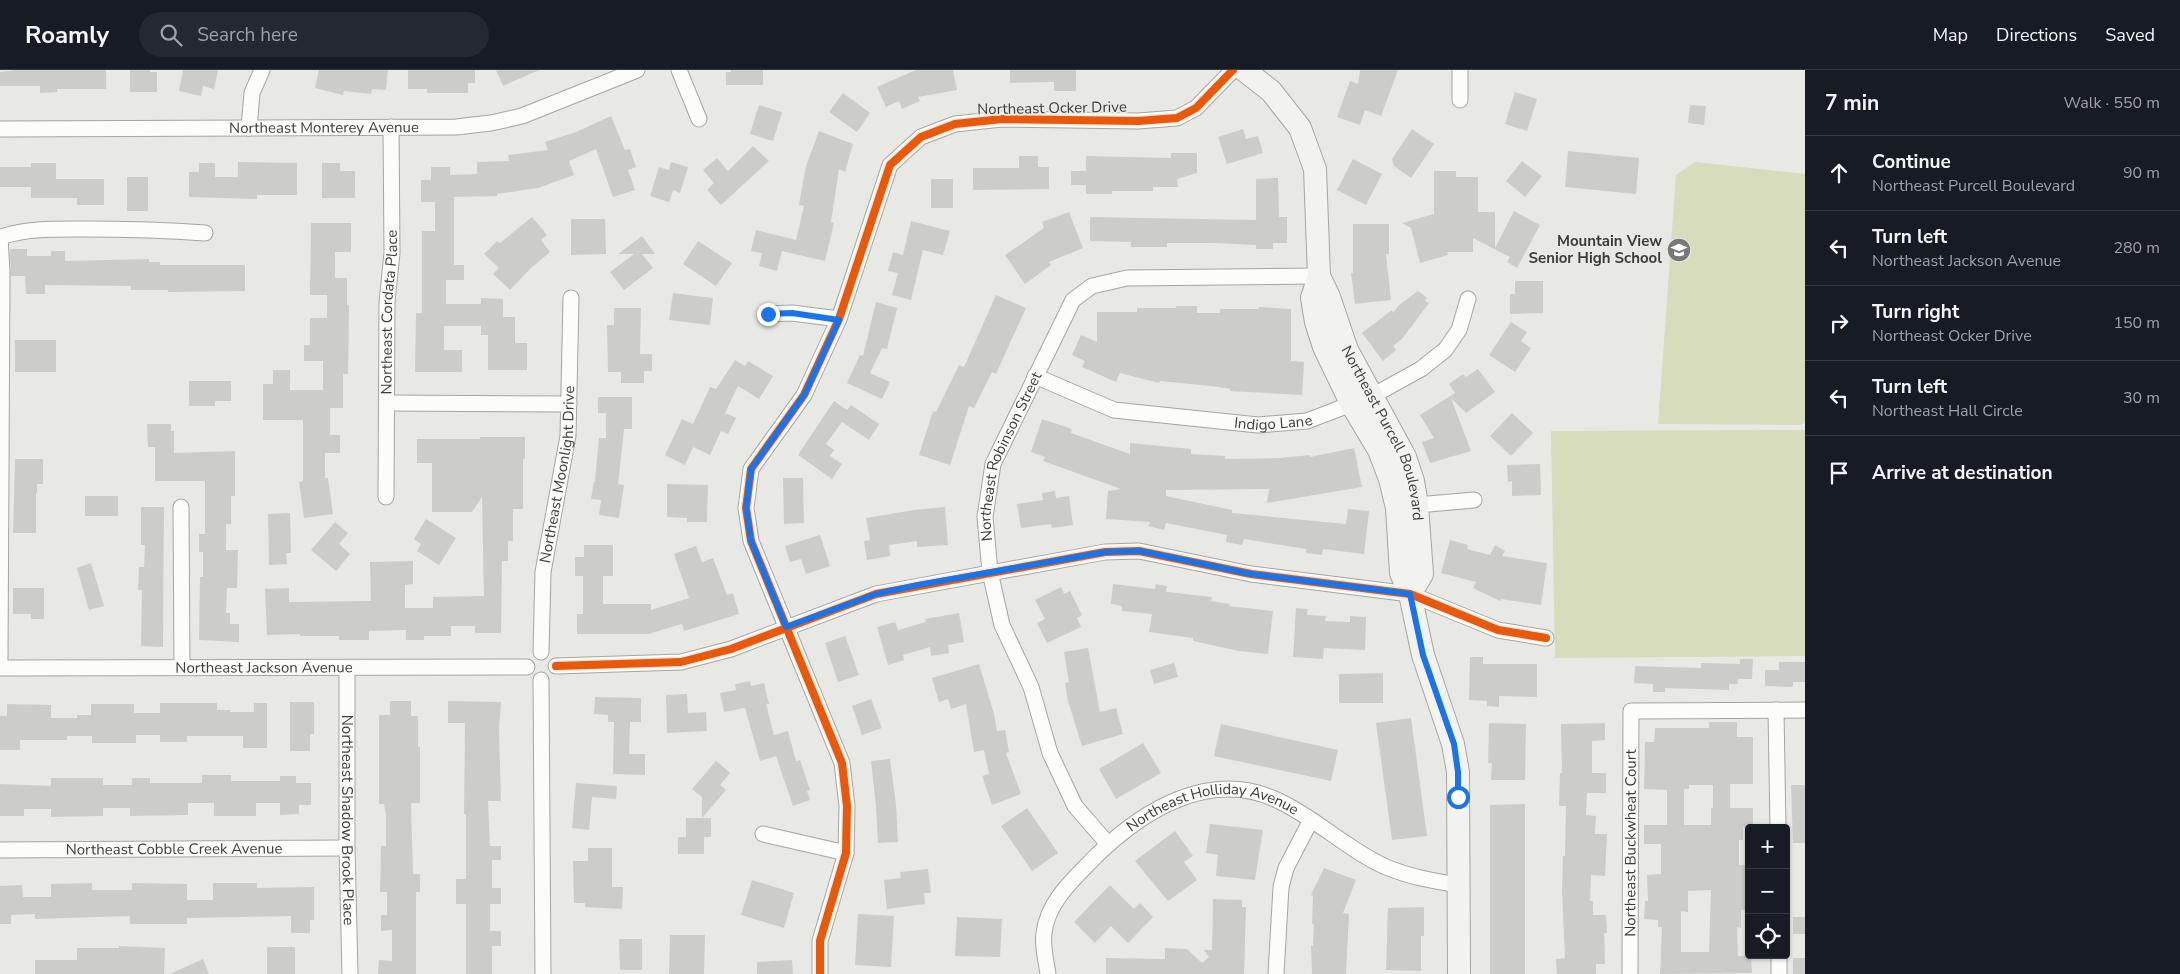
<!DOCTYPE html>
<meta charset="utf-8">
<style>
:root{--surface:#171b24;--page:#242831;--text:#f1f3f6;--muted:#9ea1a6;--line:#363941}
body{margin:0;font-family:"Nunito Sans",sans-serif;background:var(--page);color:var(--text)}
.controls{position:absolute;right:15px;bottom:15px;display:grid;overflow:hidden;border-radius:5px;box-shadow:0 1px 4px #0004}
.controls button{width:45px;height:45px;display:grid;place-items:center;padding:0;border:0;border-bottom:1px solid var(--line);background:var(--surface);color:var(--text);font:25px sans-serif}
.stop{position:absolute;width:15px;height:15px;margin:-11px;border:4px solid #1a73e8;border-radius:50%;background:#fff}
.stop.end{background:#1a73e8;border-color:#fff;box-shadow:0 1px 5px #0008}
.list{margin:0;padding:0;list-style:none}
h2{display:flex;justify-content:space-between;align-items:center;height:65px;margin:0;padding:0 20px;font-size:21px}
h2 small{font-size:16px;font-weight:400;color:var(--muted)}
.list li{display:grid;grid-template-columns:32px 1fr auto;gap:15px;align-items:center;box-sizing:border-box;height:75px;padding:0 20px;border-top:1px solid var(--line)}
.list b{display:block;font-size:19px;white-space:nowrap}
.list p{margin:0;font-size:16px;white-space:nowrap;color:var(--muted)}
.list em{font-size:16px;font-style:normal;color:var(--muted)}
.icon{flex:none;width:28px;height:28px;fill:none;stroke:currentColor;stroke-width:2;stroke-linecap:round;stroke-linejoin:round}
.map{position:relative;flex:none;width:1805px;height:904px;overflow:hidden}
header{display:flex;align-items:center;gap:30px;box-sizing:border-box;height:70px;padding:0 25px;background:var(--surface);border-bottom:1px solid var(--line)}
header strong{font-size:24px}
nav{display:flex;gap:28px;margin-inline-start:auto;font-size:18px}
.search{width:350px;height:45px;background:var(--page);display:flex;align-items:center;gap:12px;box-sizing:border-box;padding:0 18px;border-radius:28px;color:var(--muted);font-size:19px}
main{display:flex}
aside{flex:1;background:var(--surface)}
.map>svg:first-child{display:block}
.green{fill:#d6dcbc}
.building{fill:#cccdca;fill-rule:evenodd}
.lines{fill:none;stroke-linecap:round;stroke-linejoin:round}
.street-casing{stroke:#a5a5a2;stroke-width:17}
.secondary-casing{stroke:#a5a5a2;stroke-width:24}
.street{stroke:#fcfcfb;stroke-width:15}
.secondary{stroke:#f2f3ee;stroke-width:22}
.cycleway-casing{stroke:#e9eae4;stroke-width:11}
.cycleway{stroke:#e8590c;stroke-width:8}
.route{stroke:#1a73e8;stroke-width:6}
.labels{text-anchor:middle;stroke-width:4;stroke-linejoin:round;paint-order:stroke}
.street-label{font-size:15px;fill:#3c3c3a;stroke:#e9eae4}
.poi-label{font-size:15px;font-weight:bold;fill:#3c3c3a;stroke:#e9eae4;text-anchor:end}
</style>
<header>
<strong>Roamly</strong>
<div class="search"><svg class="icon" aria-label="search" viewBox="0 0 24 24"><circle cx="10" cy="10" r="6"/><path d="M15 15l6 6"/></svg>Search here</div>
<nav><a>Map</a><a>Directions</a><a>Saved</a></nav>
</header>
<main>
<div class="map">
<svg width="1805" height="904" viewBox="0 0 1805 904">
<rect width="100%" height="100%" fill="#e8e9e5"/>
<g class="green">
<path d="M1695 92 1805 104V353L1800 355 1658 354 1676 105Z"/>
<path d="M1805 360V586L1555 588 1551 361Z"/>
</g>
<g class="building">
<path d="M16 0H106V19H57V22L40 23V16H0V2Z"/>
<path d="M130 0H150V2H157V22H130Z"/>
<path d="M183 0H218L214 19 203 16 201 26 179 21Z"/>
<path d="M319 0H388L386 20 372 19 371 24 344 21 343 25 315 18Z"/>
<path d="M408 0H475V13H468V23H427V19H408Z"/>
<path d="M496 0H539L503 16Z"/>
<path d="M731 0H763V15H726V2H731Z"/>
<path d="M916 0H953L957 20 918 27 920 31 902 39 899 31 886 37 877 17Z"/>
<path d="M1010 0H1076V21H1054V12L1010 13Z"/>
<path d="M1360 0H1398L1381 46 1365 40 1360 55 1337 47 1350 11 1358 14Z"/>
<path d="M1515 22 1537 29 1527 61 1505 54Z"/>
<path d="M843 23 870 43 857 62 829 42Z"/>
<path d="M759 35 782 42 773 71 750 64Z"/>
<path d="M1690 35 1706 36 1704 55 1688 53Z"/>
<path d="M611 46 625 80 630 79 636 97 628 100 635 120 613 127 596 79 569 91 574 105 538 118 497 124V126L454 127V195H464V210H446V234H481V228L503 229V247H515V273H527V300H488V265H481V256H444V280H462V302H415L416 243H422V161H435V132H421V110H431V97H450V105L477 104V92L509 91 508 85 548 80 545 72 576 62Z"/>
<path d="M1243 59 1246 69 1258 66 1263 83 1227 94 1218 67Z"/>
<path d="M1412 59 1434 74 1411 108 1394 96 1392 89Z"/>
<path d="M819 61 853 74 845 102 839 99 831 152 834 153 825 191 782 181 777 201 759 196 762 183 751 181 756 160 796 170 804 136 799 135 806 96Z"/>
<path d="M753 76 769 91 721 135 707 120 714 113 703 100 717 88 728 101Z"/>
<path d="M1568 81 1639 88 1636 124 1565 117Z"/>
<path d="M1171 83H1197V103L1177 109 1178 117H1153V121H1112V124H1086V115H1071V101H1086V86L1171 88Z"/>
<path d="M1019 86H1038V97H1049V119L973 120V98H1019Z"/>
<path d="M1353 89 1382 104 1366 135 1337 120Z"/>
<path d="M1522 91 1542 106 1525 127 1506 111Z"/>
<path d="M238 92 297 93V125H257V129L189 127V102H199V93H215V107H238Z"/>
<path d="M671 92 688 97 680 123 673 120 669 132 650 126 659 97 669 100Z"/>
<path d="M31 93H56V109H104V135H77V128H31V117H0V97H31Z"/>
<path d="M322 93H340V101H355V128H322Z"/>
<path d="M1434 101H1456V107H1478V142H1495V178L1514 141 1540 155 1517 198 1507 192 1510 187 1473 168V182H1447L1448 185 1420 193 1411 158 1402 153 1434 144Z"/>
<rect x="127" y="107" width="21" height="34"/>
<path d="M1278 108 1279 147H1287V173H1273V179H1256V175L1213 173H1167V177H1131V172L1090 171V147L1256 150V109Z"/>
<rect x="931" y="109" width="22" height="29"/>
<path d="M1069 142 1083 178 1049 192 1051 195 1025 214 1005 185 1044 158 1042 152Z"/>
<path d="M532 147 547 165 541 170 550 182 531 198 510 220 493 204 499 198 484 184 497 171 500 173Z"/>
<path d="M571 149H605L606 184 571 185Z"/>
<path d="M911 151 950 161 943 185 923 180 911 230 892 225 898 203 888 201 893 182 903 185Z"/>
<path d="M311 153H351V182H335V208H347V235H349L348 304H343V338H330V365H340V383H325V408H328L333 444 304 448 299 412 303 411V350H263V314H273V300H290V320H323V291H304V275H310V248H327V225H310Z"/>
<path d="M1353 154H1389V184H1386L1391 230 1355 234 1351 203H1353Z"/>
<path d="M642 166 655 184H642L653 198 624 220 610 202 634 184H618Z"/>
<path d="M698 171 732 193 716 216 683 194Z"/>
<path d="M10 179H27V186H51V181H65V191L149 189V192H160V195H245V221L168 222V220H131V216L45 215V224H26L25 206H11Z"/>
<path d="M1515 211H1543V243L1510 244V224H1515Z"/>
<path d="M1418 221 1427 228 1425 231 1429 233 1402 269 1393 276 1396 280 1383 291 1362 263 1392 240 1393 243 1398 236Z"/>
<path d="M673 223 713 228 710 255 669 250Z"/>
<path d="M996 225 1026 238 996 304 992 302 974 338 969 336 950 395 919 385 933 341 936 342 959 295 964 297Z"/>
<path d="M876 232 897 238 887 279 882 278 870 303 890 312 882 329 847 313 860 285 863 286Z"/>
<path d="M1176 236H1197V243H1220V239H1259V237L1291 239V291L1304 292 1302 325 1230 321V319L1211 316 1160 311 1159 313 1120 303 1116 312 1082 297 1085 291 1072 285 1081 265 1097 272V242H1137V238H1176Z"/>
<path d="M614 238H641L640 284H652V301H644V313H621V302H608L607 255H614Z"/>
<path d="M1511 252 1527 262 1521 271 1531 278 1515 302 1489 285Z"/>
<rect x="15" y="270" width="41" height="32"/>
<path d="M735 290 745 296 748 291 773 306 759 329 738 316 725 343 736 348 728 364 721 361 710 385 693 377 685 395 665 385 682 349 693 354 710 317 716 319Z"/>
<path d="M1478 299 1495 322 1466 343 1451 328 1471 381 1430 393 1422 372 1434 368 1420 345 1455 323 1449 314 1463 304 1466 307Z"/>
<path d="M189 311H231V331H215V336H189Z"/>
<path d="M598 327H632V359H624L618 414 624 415 619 448 599 445 601 430 591 429 594 411H595L599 368H606V343H598Z"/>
<path d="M834 331 847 340 851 335 879 354 869 370 842 352 826 374 834 380 830 386 842 394 832 409 798 385Z"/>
<path d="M1512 343 1533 363 1511 386 1490 366Z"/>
<path d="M1042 349 1072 359 1071 363 1130 384V373L1191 379V384L1225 386V389L1281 388 1310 385V387L1354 378 1362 417 1267 433 1269 419 1166 420V426L1232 440V443L1346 454 1348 439 1369 441 1364 484 1323 479 1322 485 1306 483V479L1244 469 1242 475 1226 472 1227 465 1166 453 1164 460 1148 456 1150 452 1106 449 1108 421 1121 419 1043 391 1045 387 1031 382Z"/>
<path d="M147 354H171V361H174V383L235 381V426H231V454H226V480H238L237 518H227L226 543H230V554H239V572L199 570 200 507H203V482H199V464H205V411H155V377H148Z"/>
<path d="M480 367H525V389H523V439H513V471H508V491H502L501 563H475V556H451V566H424V570H406V560L369 561V570H339V566H300V564L267 565 265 519 289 518V532L371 531 370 492 413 491V514L405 515V538H433V527L484 526 482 427 472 442H432V393H417V369H480Z"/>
<path d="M15 389H43V414H37V423H36V463H13Z"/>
<path d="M1540 394 1541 425 1512 426V411L1508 412 1507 395Z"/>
<path d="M783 408H803L804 453 784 454Z"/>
<path d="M667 414 708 415 707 452H687V448L667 447Z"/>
<path d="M1055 421 1056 428 1069 426 1073 455 1052 458 1051 454 1021 458 1017 434 1043 430 1042 423Z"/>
<rect x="85" y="426" width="33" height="20"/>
<path d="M141 437H164L163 577 141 576 142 520H138L139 497H144L145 475H141Z"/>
<path d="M945 437 948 475 917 477V471L889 475 890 486 867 490 864 471 870 470 866 448 914 440Z"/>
<path d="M290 443 291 483H286L287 494 269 495 268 444Z"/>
<path d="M426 449 456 468 439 495 417 481 421 474 414 469Z"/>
<path d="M335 452 348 463 339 474 350 484 336 501 311 480Z"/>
<path d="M820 465 830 496 806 504 801 489 790 492 785 476Z"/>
<path d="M1450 470 1468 475 1467 479 1490 485 1495 475 1505 481 1502 486 1547 493 1541 535 1501 529 1500 531 1473 518 1476 512 1441 503Z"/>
<path d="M584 475H613V506H603V534H651V540L689 528 674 484 696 476 702 492 713 488 727 525 733 523 739 544 684 561 682 554 648 564H577V544H583V506H575V487H584Z"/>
<path d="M91 493 104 536 89 540 77 498Z"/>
<path d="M1113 514 1155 519 1156 514 1167 516 1166 522 1212 527 1211 531 1230 534 1229 536 1273 541 1268 584 1239 581 1193 571V568L1149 562 1152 544 1122 541V536L1111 534Z"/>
<path d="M1061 517 1064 524 1070 521 1082 545 1077 548 1081 557 1047 573 1037 553 1045 549 1035 530Z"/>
<path d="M13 518H44V549H31V544H13Z"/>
<path d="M1296 538 1308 539 1307 545 1326 546 1325 551 1350 552V546L1366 547 1365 580 1324 578 1323 589 1293 587Z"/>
<path d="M959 543 964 572 948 575 949 583 931 586 930 577 903 585 904 590 888 595 877 557 895 552 898 560 926 552 925 549Z"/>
<path d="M845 566 859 605 838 612 825 573Z"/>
<path d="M1088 578 1100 642 1116 638 1123 664 1082 676 1068 631 1065 613 1069 612 1064 582Z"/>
<path d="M1470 587H1483V594H1537V627L1499 626V637L1487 636V631L1469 630Z"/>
<path d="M1740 589H1753L1752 609H1738V614H1729V620L1665 618V622H1653V614L1634 613 1635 596 1701 598V593L1740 594Z"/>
<path d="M1779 592H1805V612H1793V617L1765 616V600H1779Z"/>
<path d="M1174 593 1178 607 1154 614 1150 600Z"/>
<path d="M979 594 994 644 997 661 1005 660 1009 682 1006 683 1021 724 992 735 982 706 989 704 984 680 974 682 966 634 951 639 948 629 939 632 932 608Z"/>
<path d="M1383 603V633H1339V604Z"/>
<path d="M750 611 751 616 764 613 769 634H766L774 665 788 661 796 691 800 690 810 720 807 721 810 730 793 736 776 686 760 691 745 638 724 642 720 623 736 620 735 614Z"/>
<path d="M687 624 688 643 706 642 707 661 667 663 666 625Z"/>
<path d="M595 627 641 628V652H630L629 684H645V705L613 704 614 652H608V645L594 644Z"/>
<path d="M871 629 882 658 862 665 852 636Z"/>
<path d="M390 631H411V646H418V677H420V733H411L413 804H420V822H416V904H378L379 890 392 891V860L381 861V845H387V822H380L381 776H386V745L384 734H379V645H390Z"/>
<path d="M448 631 501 632 499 659 501 731H488L490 776H501V790H492V818H501V834H490V861H501V876H492V904H466V834H456V809H466V744H464L465 653H448Z"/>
<path d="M290 632H314V664H310V681H290Z"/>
<path d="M160 633H217V640H230V642H254V633H267V678H243V666H187V672H160V665H136V673H92V666H67V670H20V680H0V646H7V634L51 635V648H77V645H91V634H134V643H160Z"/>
<path d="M1411 648 1427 766 1392 770 1376 653Z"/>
<path d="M1709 652H1737V667H1753V714H1730V738H1753V757H1743V770H1739V795H1749V840H1741V858L1737 857 1738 886H1751L1752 903 1660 904 1662 857H1658V850L1644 849 1645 831H1648L1647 805 1661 804V774H1644V755H1667V720L1644 719 1645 672H1654L1655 658H1709ZM1689 715H1713V738H1711V755H1684V719H1689ZM1711 820 1709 882H1681V841L1688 842V821Z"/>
<path d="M1489 653 1526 654 1525 710H1491L1492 693H1488Z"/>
<path d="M1605 653V670L1592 671V703H1606V723H1587L1586 745 1596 746 1595 764H1607L1605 806 1591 805 1590 831H1593V845H1606L1607 863H1604L1605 894H1596V904H1557L1556 889 1565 888 1562 820 1563 786H1565L1566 736H1559L1560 703H1562L1561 654Z"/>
<path d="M1221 654 1338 680 1331 711 1214 686Z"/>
<path d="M1143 673 1161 703 1116 729 1099 699Z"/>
<path d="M890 689 896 735 898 772 878 773 876 737 871 691Z"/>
<path d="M716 691 730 703 720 715 726 720 702 748H711V767H704V784H678V767H686V748H702V727L692 719Z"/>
<path d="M202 705H231V711H280V706H296V713H311V735H299V744L280 745V733H256V746H214V733H188V745L130 746V738H103V746L51 747V739H24V746H0V714L51 716V708H103V715H132V708H150V713H202Z"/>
<path d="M576 713 617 716 616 729 592 727 589 760 572 758Z"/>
<path d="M1791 715H1805V773H1793Z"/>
<path d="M1525 734V904H1490V735Z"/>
<path d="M1027 738 1058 783 1032 801 1001 756Z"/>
<path d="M1210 754 1263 760 1255 810 1216 806 1218 785 1206 783Z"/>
<path d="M1175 761 1193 786 1184 792 1197 810 1168 831 1135 791Z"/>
<path d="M588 778H612V817H623L622 839 585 837V833H574L573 791H588Z"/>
<path d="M1324 798 1356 810 1343 843 1349 844 1346 904H1312L1311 875 1313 876 1314 854H1312L1313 826 1311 825Z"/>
<path d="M928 799 931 823H924L925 834 887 839 884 810 901 808 900 802Z"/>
<path d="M752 810 794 823 784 858 741 845Z"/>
<path d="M92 813V820H132V813L187 814V830H213V813H257V818L314 817V850H310V863H291V846L187 848V854H130V846L35 849V844L11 845V854H0V816L22 815 23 827H51V814Z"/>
<path d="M1110 815 1134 839 1140 833 1153 847 1128 873 1111 856 1095 873 1074 852Z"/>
<path d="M1213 829 1242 830V837H1246L1244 904H1106V888L1165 889V878L1187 879 1202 893 1209 887 1204 880H1212Z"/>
<path d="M1424 837V866H1421V901L1386 900 1388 838Z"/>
<path d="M858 844 894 846 891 897 855 895Z"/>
<path d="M957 847 1002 849 1000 887 955 886Z"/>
<rect x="1793" y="847" width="12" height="17"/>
<path d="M670 865H705L704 904H669Z"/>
<path d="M619 869H642V900H620Z"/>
<path d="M119 876 165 878 164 904H35V890H77V878H119Z"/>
<rect x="267" y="877" width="28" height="27"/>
<rect x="1793" y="888" width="12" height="16"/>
<path d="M203 889 209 904H170Z"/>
<path d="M792 890 793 904H757V892Z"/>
</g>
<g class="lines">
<g class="street-casing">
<g id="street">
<path d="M679 0 699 49"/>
<path d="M1460 0V30"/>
<path d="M249 58 252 23 262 0"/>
<path id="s1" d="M0 59 456 57 491 53 522 46 637 0"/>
<path d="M0 167 2 201 0 592"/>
<path d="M1 167C28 158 56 159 85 159 126 159 165 160 205 163"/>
<path d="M768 244 792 243 839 249"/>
<path id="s2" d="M1035 306 1114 340 1258 355 1307 351 1372 326 1421 299 1445 280 1459 260 1468 229"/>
<path d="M388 333 569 334"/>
<path id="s3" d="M386 427 387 232 392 183 391 57"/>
<path d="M1417 435 1474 430"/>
<path d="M181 437 182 597"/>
<path id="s4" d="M541 582 543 502 568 366 571 228"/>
<path d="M556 596 681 592 731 579 876 524 1105 482 1139 481 1251 504 1410 524 1498 560 1546 568"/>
<path id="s5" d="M0 598 527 597"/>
<path id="s6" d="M347 598V778L350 904"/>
<path d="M541 610 543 904"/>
<path d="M1776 640 1778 758"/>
<path d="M763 764 846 783"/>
<path id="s7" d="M1108 774 1075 736 1050 683 1031 617 1002 555 990 502 985 447 993 394 1073 230 1092 216 1127 208 1319 206"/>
<path id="s8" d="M0 780 347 778"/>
<path d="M1779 885V904"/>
<path d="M820 904V871L846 783 847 736 842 693 751 471 746 438 751 399 804 325 839 249 890 95 921 67 955 54 1002 49 1138 51 1177 48 1196 38 1233 0"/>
<path id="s9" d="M1048 904C1046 890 1042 876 1044 863 1048 830 1075 808 1096 786 1144 739 1212 698 1279 731 1317 749 1348 780 1386 797 1410 807 1433 811 1459 815"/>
<path d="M1276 904 1281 817 1286 798 1311 750"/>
<path id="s10" d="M1630 904 1631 641 1805 640"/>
</g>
</g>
<g class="secondary-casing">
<g id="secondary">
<path d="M1244 0 1271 21 1300 58 1315 99 1319 206 1312 228 1316 252 1324 277 1351 333 1379 380 1390 409 1397 438 1401 503 1410 524 1423 585 1453 674 1458 702 1459 904"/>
<path id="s11" d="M1319 206 1329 227 1347 280 1405 387 1413 411 1417 435 1422 504 1410 524"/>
</g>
</g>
<use href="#street" class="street"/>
<use href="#secondary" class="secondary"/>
<g class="cycleway-casing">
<g id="cycleway">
<path d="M556 596 681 592 731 579 876 524 1105 482 1139 481 1251 504 1410 524 1498 560 1546 568"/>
<path d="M820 904V871L846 783 847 736 842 693 751 471 746 438 751 399 804 325 839 249 890 95 921 67 955 54 1002 49 1138 51 1177 48 1196 38 1233 0"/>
</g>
</g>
<use href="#cycleway" class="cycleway"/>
</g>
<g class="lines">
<path class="route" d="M768 244 792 243 839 250 804 325 751 399 746 438 751 471 786 557 876 524 918 515 1105 482 1140 481 1251 504 1410 524 1423 585 1454 674 1458 702V727"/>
</g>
<defs>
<g id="school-disc" transform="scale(1.25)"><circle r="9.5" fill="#787976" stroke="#e9eae4"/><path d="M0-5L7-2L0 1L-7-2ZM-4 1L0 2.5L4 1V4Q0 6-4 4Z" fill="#fff"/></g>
</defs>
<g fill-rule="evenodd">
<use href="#school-disc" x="1679" y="180"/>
</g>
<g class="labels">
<g class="street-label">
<text transform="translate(1052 38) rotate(-1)" y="5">Northeast Ocker Drive</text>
<text dy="5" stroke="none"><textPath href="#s1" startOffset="324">Northeast Monterey Avenue</textPath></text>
<text dy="5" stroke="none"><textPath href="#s3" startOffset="185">Northeast Cordata Place</textPath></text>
<text dy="5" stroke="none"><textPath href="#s2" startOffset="246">Indigo Lane</textPath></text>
<text dy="5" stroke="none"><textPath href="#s11" startOffset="171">Northeast Purcell Boulevard</textPath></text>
<text dy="5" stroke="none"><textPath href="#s7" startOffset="421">Northeast Robinson Street</textPath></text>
<text dy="5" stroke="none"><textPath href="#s4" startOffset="179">Northeast Moonlight Drive</textPath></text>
<text dy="5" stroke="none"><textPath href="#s5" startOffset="264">Northeast Jackson Avenue</textPath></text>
<text dy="5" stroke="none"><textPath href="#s6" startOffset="152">Northeast Shadow Brook Place</textPath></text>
<text dy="5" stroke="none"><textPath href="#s9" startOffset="270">Northeast Holliday Avenue</textPath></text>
<text dy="5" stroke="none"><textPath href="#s10" startOffset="131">Northeast Buckwheat Court</textPath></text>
<text dy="5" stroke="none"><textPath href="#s8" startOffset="174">Northeast Cobble Creek Avenue</textPath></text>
</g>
<g class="poi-label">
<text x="1662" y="176">Mountain View<tspan x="1662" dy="17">Senior High School</tspan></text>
</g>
</g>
</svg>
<div class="controls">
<button>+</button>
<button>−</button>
<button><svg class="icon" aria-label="locate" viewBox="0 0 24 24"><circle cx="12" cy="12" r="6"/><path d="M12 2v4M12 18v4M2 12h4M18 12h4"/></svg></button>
</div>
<div class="stop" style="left:1458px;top:727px"></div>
<div class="stop end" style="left:768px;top:244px"></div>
</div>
<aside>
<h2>7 min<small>Walk · 550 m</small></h2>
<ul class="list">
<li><svg class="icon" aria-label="ahead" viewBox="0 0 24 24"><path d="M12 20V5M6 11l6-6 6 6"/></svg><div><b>Continue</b><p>Northeast Purcell Boulevard</p></div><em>90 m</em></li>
<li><svg class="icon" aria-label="left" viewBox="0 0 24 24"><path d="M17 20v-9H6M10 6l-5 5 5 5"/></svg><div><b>Turn left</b><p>Northeast Jackson Avenue</p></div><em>280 m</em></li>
<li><svg class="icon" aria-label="right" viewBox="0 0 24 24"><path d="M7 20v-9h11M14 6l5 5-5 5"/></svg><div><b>Turn right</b><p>Northeast Ocker Drive</p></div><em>150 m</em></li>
<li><svg class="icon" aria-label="left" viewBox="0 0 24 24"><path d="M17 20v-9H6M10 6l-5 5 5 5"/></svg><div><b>Turn left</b><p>Northeast Hall Circle</p></div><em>30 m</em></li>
<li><svg class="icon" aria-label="arrive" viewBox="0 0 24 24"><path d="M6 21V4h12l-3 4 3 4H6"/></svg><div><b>Arrive at destination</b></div></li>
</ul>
</aside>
</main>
